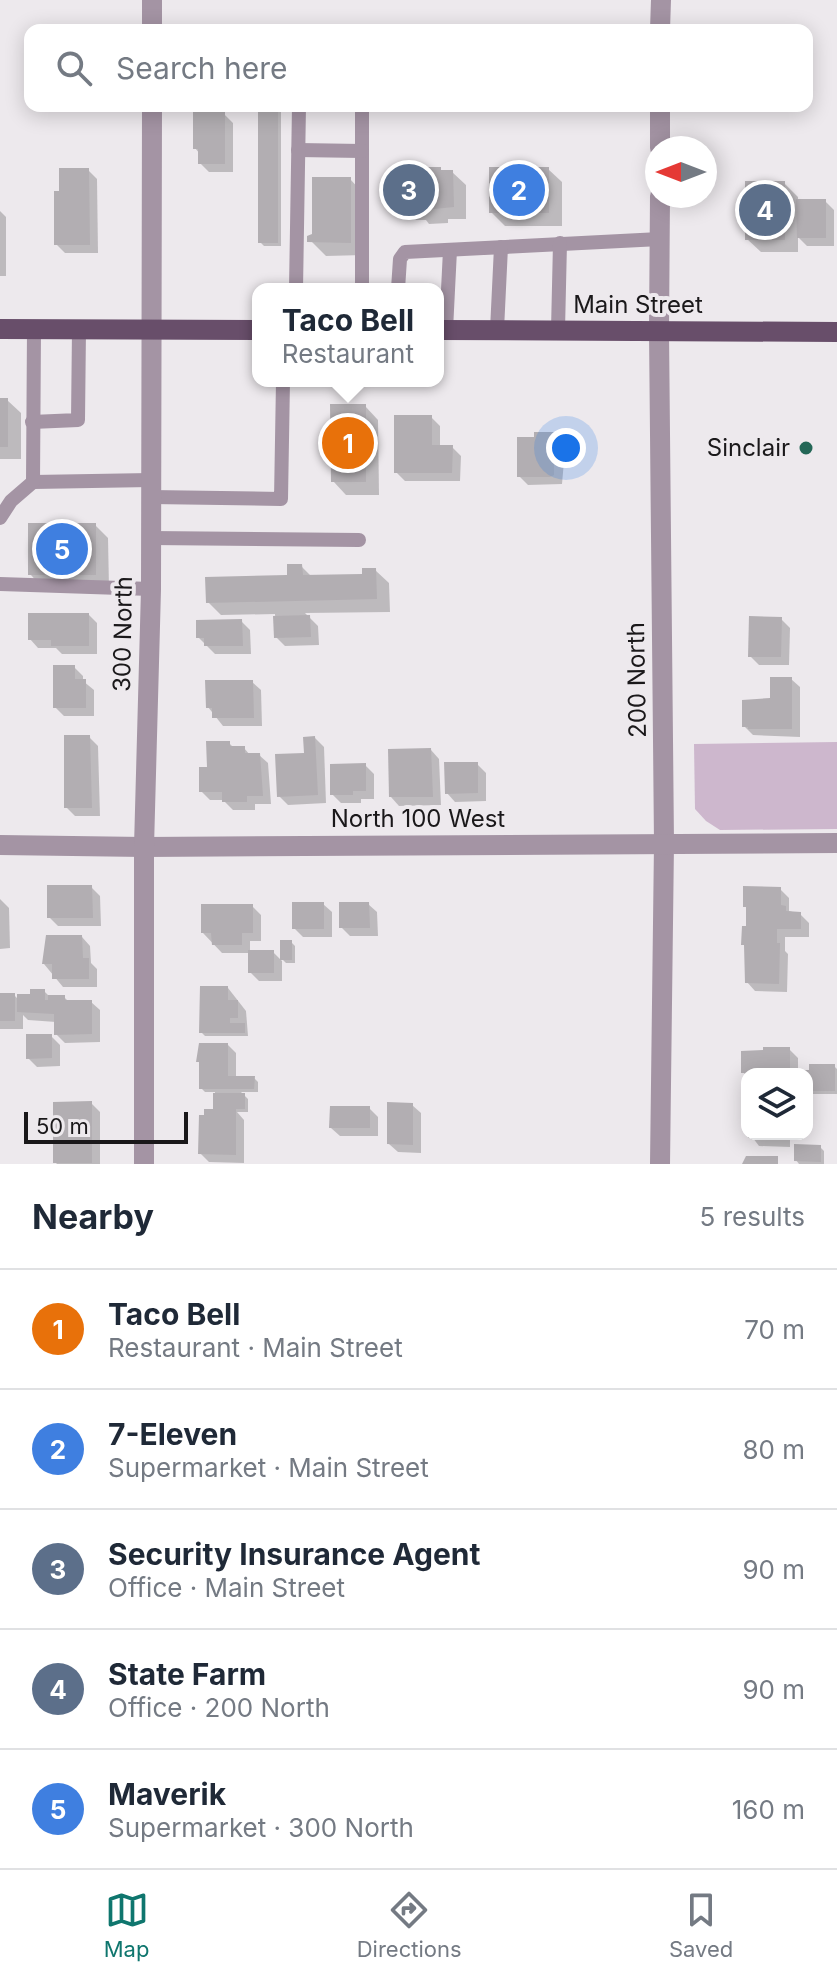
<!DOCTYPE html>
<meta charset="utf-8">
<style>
:root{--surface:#fff;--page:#f2f2f3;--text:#1f2937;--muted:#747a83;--line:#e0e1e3;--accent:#0f766e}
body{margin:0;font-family:Inter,sans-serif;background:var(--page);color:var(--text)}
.controls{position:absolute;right:24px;bottom:24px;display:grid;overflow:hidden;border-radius:16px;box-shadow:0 4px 20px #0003}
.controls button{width:72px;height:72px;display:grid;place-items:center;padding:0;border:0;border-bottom:2px solid var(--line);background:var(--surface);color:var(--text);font:40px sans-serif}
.compass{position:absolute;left:645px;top:136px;width:72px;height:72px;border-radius:50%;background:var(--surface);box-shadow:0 4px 20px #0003;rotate:270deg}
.scale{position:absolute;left:24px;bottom:20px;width:164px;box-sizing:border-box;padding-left:8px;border:4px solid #1a181a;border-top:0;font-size:22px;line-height:28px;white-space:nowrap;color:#1a181a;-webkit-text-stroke:6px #ede9ed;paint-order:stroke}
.you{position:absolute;left:566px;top:448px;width:28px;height:28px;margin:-20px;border:6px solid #fff;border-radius:50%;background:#1a73e8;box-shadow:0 0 0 12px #1a73e833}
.badge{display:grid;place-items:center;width:52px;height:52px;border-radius:50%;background:var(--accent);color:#fff;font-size:26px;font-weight:700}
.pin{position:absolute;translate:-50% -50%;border:4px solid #fff;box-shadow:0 2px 8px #0006}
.popup{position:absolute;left:252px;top:283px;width:192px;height:104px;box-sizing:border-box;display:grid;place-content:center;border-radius:16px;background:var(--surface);filter:drop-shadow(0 2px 6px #0005);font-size:26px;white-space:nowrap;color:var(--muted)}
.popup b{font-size:30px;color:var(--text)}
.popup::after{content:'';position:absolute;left:50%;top:100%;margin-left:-16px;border:16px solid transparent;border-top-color:var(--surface)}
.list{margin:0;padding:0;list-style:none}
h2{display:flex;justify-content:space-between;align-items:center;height:104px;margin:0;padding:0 32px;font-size:34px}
h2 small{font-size:26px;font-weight:400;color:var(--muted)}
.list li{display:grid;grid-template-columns:52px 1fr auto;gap:24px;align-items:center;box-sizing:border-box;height:120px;padding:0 32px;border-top:2px solid var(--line)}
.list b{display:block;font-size:30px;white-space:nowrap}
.list p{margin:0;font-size:26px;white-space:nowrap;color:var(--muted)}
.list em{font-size:26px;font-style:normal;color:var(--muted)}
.icon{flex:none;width:44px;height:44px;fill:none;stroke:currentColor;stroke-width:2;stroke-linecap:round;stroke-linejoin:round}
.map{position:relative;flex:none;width:837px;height:1164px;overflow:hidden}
.search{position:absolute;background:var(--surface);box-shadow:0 4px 20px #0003;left:24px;right:24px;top:24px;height:88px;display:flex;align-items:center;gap:20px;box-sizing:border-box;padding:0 28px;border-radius:16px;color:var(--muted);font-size:30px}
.sheet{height:704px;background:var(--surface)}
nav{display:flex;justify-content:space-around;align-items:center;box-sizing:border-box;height:112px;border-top:2px solid var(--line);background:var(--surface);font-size:22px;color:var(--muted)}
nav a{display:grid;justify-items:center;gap:4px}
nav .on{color:var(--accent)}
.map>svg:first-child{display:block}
.green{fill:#cdb7cd}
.shadow{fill:#0003}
.building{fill:#b2aeb2}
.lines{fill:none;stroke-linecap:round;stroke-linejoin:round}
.service{stroke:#a494a4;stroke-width:14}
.minor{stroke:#a494a4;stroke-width:20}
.tertiary{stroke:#a494a4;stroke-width:20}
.primary{stroke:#684e6a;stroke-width:20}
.poi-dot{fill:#246757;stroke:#ede9ed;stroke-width:3}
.labels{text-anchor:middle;stroke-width:8;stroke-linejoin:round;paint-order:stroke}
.street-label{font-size:24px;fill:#1a181a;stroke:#ede9ed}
.poi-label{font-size:24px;fill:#1a181a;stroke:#ede9ed;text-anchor:end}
</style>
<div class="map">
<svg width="837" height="1164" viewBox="0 0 837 1164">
<rect width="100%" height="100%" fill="#ede9ed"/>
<path class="green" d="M837 742V829L720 830 706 821 695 809 694 744Z"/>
<g class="shadow">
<path d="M260 106H281V246H264L260 242Z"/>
<path d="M224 114 233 123V172H209L200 163V154L195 148Z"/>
<path d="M548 169 562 182V226H505L491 212Z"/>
<path d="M88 170 97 179 98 253H65L56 244 61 193Z"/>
<path d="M443 172H452L466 185V219H448V223L429 224 426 220H412L399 206Z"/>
<path d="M350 179 363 193 364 255 326 256 309 239 314 236Z"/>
<path d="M784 183 798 197V201H825L834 210V246H807L798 237V252H761L747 239Z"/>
<path d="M0 211 6 217V276H0Z"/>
<path d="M0 400H7L21 413V459H0Z"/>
<path d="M365 406 378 420 379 495H346L333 481Z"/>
<path d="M431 417 440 426V447H452L461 456 460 481H405L396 472Z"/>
<path d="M554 434 563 443 565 450 562 484 528 485 519 476 536 439Z"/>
<path d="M95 525 108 538 109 588H43L30 574Z"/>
<path d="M301 566 312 577 364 575 375 570 389 583 390 612 305 613 318 626 319 645 285 646 276 637 275 614 221 615 208 602 289 577Z"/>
<path d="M89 615 97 623V654H62L56 648H38L30 639Z"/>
<path d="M781 619 790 628 789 665H759L750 656Z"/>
<path d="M241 621 250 630 251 654H215L198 637Z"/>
<path d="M74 667 83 676V681L94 690V716H64L55 707Z"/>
<path d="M791 679 800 687V737L753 735 744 726Z"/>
<path d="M252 682 261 690 262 726H223L208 707Z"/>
<path d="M89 737 98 746 100 816H75L66 807Z"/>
<path d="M315 738 324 747 326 803 288 805 279 796Z"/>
<path d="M229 743 234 748H244L250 755H259L268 763 271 804H255V810H233L223 800H210L201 791 209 769Z"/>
<path d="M431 750 439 759 441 805 399 806 391 797Z"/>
<path d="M477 764 486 773V801L455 802 447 793Z"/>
<path d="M365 765 374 774V799H361V803H341L332 794Z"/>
<path d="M91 887 100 896 101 926H58L49 917Z"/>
<path d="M780 889 789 898V911L800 914 809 923V937H785V951L788 954 787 992 755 991 747 982 748 910 745 906Z"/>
<path d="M0 899 9 908 10 948 0 949Z"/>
<path d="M323 904 332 912V937H303L294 928Z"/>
<path d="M368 904 377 912 378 936H350L341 927Z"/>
<path d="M252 906 261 915V941H250V952H273L282 961V981H259L250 972V953H222L203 933Z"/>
<path d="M82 937 90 946 91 963 97 969V987H63L44 964Z"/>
<path d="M291 942 295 946V963H286L282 959Z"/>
<path d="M228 988 246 1011 248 1036H205L201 1032Z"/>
<path d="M44 991 50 997H64L69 1002H91L100 1010V1042L65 1043 56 1034V1022L28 1020 23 1015V1029H0V995H14L19 1000Z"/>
<path d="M51 1036 60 1045V1066L37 1067 28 1058Z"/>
<path d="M228 1045 236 1053V1078H254L258 1082V1092H241L248 1099V1112H237L244 1120V1163L209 1162 200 1153 218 1111 215 1108V1092H205L201 1088V1065L198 1061Z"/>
<path d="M789 1049 798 1058V1072H811L834 1066 837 1069V1094H807V1074L747 1076 743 1072Z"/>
<path d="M91 1103 100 1112V1164H57L55 1162Z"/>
<path d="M412 1105 421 1113V1153L398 1152 389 1144Z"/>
<path d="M369 1108 378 1117V1136H340L331 1128Z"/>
<path d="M750 1134H797V1137H790V1147L759 1146Z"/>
<path d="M820 1147 824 1151V1164H799L796 1160Z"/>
</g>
<g class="building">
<rect x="258" y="106" width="20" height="137"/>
<path d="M193 112H225V164H198V149H193Z"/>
<path d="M409 167H441V170H453L454 207 414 211V207H397L396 171H409Z"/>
<rect x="489" y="167" width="60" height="46"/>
<path d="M59 168H89L90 245H54V191H59Z"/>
<path d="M312 177H351V243L307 242V236L312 234Z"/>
<rect x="745" y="181" width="40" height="59"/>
<path d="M796 199H826V238H797Z"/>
<rect x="0" y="398" width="8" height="49"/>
<path d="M330 404H366V482H331Z"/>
<path d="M394 415H432V445H453L452 473H394Z"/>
<path d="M534 432H555L557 461H554V475L550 477H517V437H534Z"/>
<rect x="28" y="523" width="68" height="52"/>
<path d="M287 564H302L303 575 362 574V568H376L377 599 206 603 205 577 287 575Z"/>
<path d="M28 613H89V646H51V640H28Z"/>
<path d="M310 615 311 637 274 638 273 616Z"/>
<path d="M749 616 782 617 781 657H748Z"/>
<path d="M242 619 243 646H204V638H196V620Z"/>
<path d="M53 665H75V679H86V708H53Z"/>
<path d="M770 677H792V729H748V727H742V700L770 698Z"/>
<path d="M205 680H253L254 718H212V708H206Z"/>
<path d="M64 735H90L92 808H64Z"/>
<path d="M315 736 318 795 277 797 275 754 304 753 303 737Z"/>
<path d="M206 741H230V746H245V753H260L263 796H247V802H222V792H199V767H207Z"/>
<path d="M431 748 433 797H389L388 749Z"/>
<path d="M444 762H478V793L445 794Z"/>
<path d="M366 763V791H353V795H330V764Z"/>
<path d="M47 885H92L93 918H47Z"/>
<path d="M743 886 781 887V905L786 906V911L801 912V929H777V943H780L779 984 745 983 744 945H741L742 926H746V907H743Z"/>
<rect x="292" y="902" width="32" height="27"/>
<path d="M339 902H369L370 928H339Z"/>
<path d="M201 904H253V933H242V945H212L211 933H201Z"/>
<path d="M46 935H82L83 958H89V979H52V964H42Z"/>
<rect x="280" y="940" width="12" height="20"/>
<rect x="248" y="950" width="26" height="23"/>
<path d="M200 986H228V1000H238V1018H230V1023H245V1033H199Z"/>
<path d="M30 989H45V1000H48V995H65V1000H92V1034L54 1035V1014L17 1012V994H30Z"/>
<rect x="0" y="993" width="15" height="28"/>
<path d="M26 1034H52V1058L26 1059Z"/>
<path d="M199 1043H228V1076H255L254 1089H199V1062H196Z"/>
<path d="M763 1047H790V1071H785V1074L741 1073V1051L763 1050Z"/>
<path d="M809 1064H835V1091H807V1074H800V1070H809Z"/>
<path d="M213 1093H245V1109H236V1155L198 1154 199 1115H204V1109H213Z"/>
<path d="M92 1101V1163H53V1102Z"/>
<path d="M387 1102 413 1103V1145L387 1144Z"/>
<path d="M330 1106H370V1128H329Z"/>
<path d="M748 1134H782V1139L748 1138Z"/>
<path d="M794 1144 821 1145V1162L794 1161Z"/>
<path d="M746 1156H778V1164H742Z"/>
</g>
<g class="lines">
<g class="service">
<path d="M362 106V289"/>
<path d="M298 150 362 151"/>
<path d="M296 289 299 106"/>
<path d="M398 289 400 259 405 252 660 239"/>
<path d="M446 330 450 250"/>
<path d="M497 330 501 247"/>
<path d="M558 330 560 243"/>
<path d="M32 422 78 420 79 329"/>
<path d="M33 482 151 480"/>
<path d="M151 497 281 499 283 381"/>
<path d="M0 518 11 501 33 482 34 329"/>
<path d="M151 538 359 540"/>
<path d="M0 584 151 589"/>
</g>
<g class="minor">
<path d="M152 0V30"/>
<path d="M659 331 664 843 660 1164"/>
<path d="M0 845 144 847 837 843"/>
<path d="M144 1164V847L151 589 152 106"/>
</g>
<g class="tertiary">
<path d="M660 30 661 0"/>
<path d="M660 148V106"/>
<path d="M659 331 660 196"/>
</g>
<g class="primary">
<path d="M0 329 258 330"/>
<path d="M438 330 837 332"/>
</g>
</g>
<circle class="poi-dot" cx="806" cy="448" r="8"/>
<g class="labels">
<g class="street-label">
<text x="638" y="313">Main Street</text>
<text transform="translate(123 634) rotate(-89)" y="8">300 North</text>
<text transform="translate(637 680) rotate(-91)" y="8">200 North</text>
<text x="418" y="827">North 100 West</text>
</g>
<g class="poi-label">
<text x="790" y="456">Sinclair</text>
</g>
</g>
</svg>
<div class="controls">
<button><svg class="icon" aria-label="layers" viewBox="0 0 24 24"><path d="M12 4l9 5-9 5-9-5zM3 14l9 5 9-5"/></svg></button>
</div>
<svg class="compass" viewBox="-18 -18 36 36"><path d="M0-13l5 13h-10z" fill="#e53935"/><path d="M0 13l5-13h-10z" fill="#747a83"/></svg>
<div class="scale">50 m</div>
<div class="you"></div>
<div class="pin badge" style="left:348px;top:443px;background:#e8710a">1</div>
<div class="popup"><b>Taco Bell</b>Restaurant</div>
<div class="pin badge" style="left:519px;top:190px;background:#3f7fe0">2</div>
<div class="pin badge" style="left:409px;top:190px;background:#5c6f8a">3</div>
<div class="pin badge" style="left:765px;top:210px;background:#5c6f8a">4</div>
<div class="pin badge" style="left:62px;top:549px;background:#3f7fe0">5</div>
<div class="search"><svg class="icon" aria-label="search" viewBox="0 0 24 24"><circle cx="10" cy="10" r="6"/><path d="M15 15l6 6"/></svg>Search here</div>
</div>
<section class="sheet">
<h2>Nearby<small>5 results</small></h2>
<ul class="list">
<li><span class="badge" style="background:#e8710a">1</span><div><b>Taco Bell</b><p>Restaurant · Main Street</p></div><em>70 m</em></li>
<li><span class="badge" style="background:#3f7fe0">2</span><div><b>7-Eleven</b><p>Supermarket · Main Street</p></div><em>80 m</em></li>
<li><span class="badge" style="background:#5c6f8a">3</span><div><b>Security Insurance Agent</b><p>Office · Main Street</p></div><em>90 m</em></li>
<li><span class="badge" style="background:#5c6f8a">4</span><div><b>State Farm</b><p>Office · 200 North</p></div><em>90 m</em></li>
<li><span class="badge" style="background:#3f7fe0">5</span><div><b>Maverik</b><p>Supermarket · 300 North</p></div><em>160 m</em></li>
</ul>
</section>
<nav>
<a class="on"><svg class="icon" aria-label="map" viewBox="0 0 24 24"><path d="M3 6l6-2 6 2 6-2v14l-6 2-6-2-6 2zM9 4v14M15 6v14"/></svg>Map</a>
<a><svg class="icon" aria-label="directions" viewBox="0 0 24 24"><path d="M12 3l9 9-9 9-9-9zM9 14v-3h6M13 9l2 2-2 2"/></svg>Directions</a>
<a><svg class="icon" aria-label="saved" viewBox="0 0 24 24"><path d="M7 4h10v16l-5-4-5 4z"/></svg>Saved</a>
</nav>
